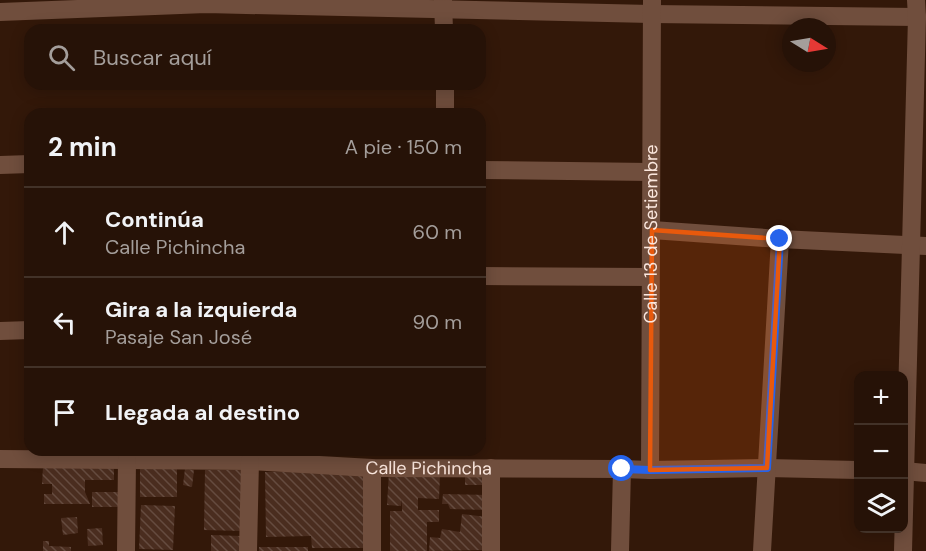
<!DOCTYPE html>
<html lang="es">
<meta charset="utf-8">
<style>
:root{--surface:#261207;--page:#2e1b11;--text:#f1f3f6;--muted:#a49e9b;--line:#423228}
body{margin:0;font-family:"DM Sans",sans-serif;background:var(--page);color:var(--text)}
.controls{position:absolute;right:18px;bottom:18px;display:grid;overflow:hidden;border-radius:12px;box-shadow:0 3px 15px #0003}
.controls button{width:54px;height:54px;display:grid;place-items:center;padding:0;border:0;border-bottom:2px solid var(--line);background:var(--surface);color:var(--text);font:30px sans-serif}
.compass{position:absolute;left:782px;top:18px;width:54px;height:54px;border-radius:50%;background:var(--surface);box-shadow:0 3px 15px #0003;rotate:101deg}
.stop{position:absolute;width:18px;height:18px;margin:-14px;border:4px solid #2563eb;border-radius:50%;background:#fff}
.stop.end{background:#2563eb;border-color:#fff;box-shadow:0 2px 6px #0008}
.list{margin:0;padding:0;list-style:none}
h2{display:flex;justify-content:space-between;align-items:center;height:78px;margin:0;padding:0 24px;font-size:26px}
h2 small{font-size:20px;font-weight:400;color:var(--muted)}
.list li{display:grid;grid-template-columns:39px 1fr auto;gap:18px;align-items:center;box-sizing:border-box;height:90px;padding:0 24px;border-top:2px solid var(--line)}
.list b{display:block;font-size:22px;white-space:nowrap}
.list p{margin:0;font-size:20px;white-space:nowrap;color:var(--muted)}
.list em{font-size:20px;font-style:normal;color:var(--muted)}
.icon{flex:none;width:33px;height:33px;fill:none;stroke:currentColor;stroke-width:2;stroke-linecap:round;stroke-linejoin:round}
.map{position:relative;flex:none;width:926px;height:551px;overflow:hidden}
.search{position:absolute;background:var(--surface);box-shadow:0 3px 15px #0003;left:24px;top:24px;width:462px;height:66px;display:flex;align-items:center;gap:15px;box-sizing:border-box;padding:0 21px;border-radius:18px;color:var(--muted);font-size:22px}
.panel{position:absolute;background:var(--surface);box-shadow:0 3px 15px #0003;left:24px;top:108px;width:462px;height:348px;border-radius:18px}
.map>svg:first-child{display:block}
.building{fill:url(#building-back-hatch)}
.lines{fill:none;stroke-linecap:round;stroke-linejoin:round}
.minor{stroke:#704e3d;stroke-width:18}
.route{stroke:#2563eb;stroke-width:8}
.marked{fill:#e8590c;fill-opacity:0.2;stroke:#e8590c;stroke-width:4.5;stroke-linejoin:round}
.labels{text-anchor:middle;stroke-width:4.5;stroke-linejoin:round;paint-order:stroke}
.street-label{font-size:18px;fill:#fbe7de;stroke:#280e02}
</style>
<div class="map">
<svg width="926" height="551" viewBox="0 0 926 551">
<defs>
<pattern id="building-back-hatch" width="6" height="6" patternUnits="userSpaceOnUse" patternTransform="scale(1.5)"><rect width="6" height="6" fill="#4a2d1f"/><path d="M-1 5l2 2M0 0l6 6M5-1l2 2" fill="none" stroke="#654b3f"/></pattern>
</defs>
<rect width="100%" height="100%" fill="#331809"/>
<g class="building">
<path d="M114 466V480H85V492L90 504H44V494H52V484H42L43 467Z"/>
<rect x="140" y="467" width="37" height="30"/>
<path d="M185 469 194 470 192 487 183 485Z"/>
<path d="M205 470H243L242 531 204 530Z"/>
<path d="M363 470 364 548H312L311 536 266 537 265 472Z"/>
<path d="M389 472 440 475 439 499 418 498V510H439V522H427V551H390V511H402V499L401 506 387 505Z"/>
<path d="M465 474H486L487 485H465Z"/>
<path d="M92 492H118L119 507H92Z"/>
<path d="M443 494 488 495 487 510 450 509 448 504H442Z"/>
<path d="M141 505 175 506 173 550 139 549Z"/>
<path d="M462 514 487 517 483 550 429 551 430 537 440 538 442 529 460 532Z"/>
<path d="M77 517 78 533 63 535 61 518Z"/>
<path d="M102 528 103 545 88 546 87 529Z"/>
<path d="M211 535 241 536V551H211Z"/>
<path d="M43 541H49V546L71 547V551H43Z"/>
<rect x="259" y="547" width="49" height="4"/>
</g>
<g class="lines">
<g class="minor">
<path d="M443 0 444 30"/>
<path d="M0 12 206 4 651 14 917 17"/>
<path d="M445 84V114"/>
<path d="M0 165 30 164"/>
<path d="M480 170 651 172"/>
<path d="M652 230 780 239 926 246"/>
<path d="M480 276 650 277"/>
<path d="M0 331 30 330"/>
<path id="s1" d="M0 459 250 461 372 468 622 469 650 470 767 468 858 470"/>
<path d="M491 468V551"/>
<path id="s2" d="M650 470 652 0"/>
<path d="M904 471 926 473"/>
<path d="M126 551 127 460"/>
<path d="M248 551 250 461"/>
<path d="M372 551V468"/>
<path d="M620 551 622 469"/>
<path d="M762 551 780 239"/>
<path d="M903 551 917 17 916 0"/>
</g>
</g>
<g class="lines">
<path class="route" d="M622 469 650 470 767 468 780 239"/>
</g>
<path class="marked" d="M652 230 780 239 767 468 650 470Z"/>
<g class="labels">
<g class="street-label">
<text dy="6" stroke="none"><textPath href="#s2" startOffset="236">Calle 13 de Setiembre</textPath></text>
<text dy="6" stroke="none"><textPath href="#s1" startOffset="429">Calle Pichincha</textPath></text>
</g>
</g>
</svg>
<div class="controls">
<button>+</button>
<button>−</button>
<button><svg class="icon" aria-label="layers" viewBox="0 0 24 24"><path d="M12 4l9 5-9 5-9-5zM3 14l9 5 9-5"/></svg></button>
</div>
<svg class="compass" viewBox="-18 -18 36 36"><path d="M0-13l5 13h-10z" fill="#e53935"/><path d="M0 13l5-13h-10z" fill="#a49e9b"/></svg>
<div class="stop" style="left:622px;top:469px"></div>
<div class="stop end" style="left:780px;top:239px"></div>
<div class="search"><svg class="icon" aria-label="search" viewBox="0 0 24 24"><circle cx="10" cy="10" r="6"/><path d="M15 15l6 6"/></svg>Buscar aquí</div>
<section class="panel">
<h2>2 min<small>A pie · 150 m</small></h2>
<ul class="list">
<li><svg class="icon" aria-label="ahead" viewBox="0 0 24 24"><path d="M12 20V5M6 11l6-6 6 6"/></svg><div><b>Continúa</b><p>Calle Pichincha</p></div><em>60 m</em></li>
<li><svg class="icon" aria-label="left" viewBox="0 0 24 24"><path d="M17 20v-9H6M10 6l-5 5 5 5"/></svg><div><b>Gira a la izquierda</b><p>Pasaje San José</p></div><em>90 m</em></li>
<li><svg class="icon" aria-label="arrive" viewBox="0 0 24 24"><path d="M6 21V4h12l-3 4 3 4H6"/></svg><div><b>Llegada al destino</b></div></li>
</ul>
</section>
</div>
